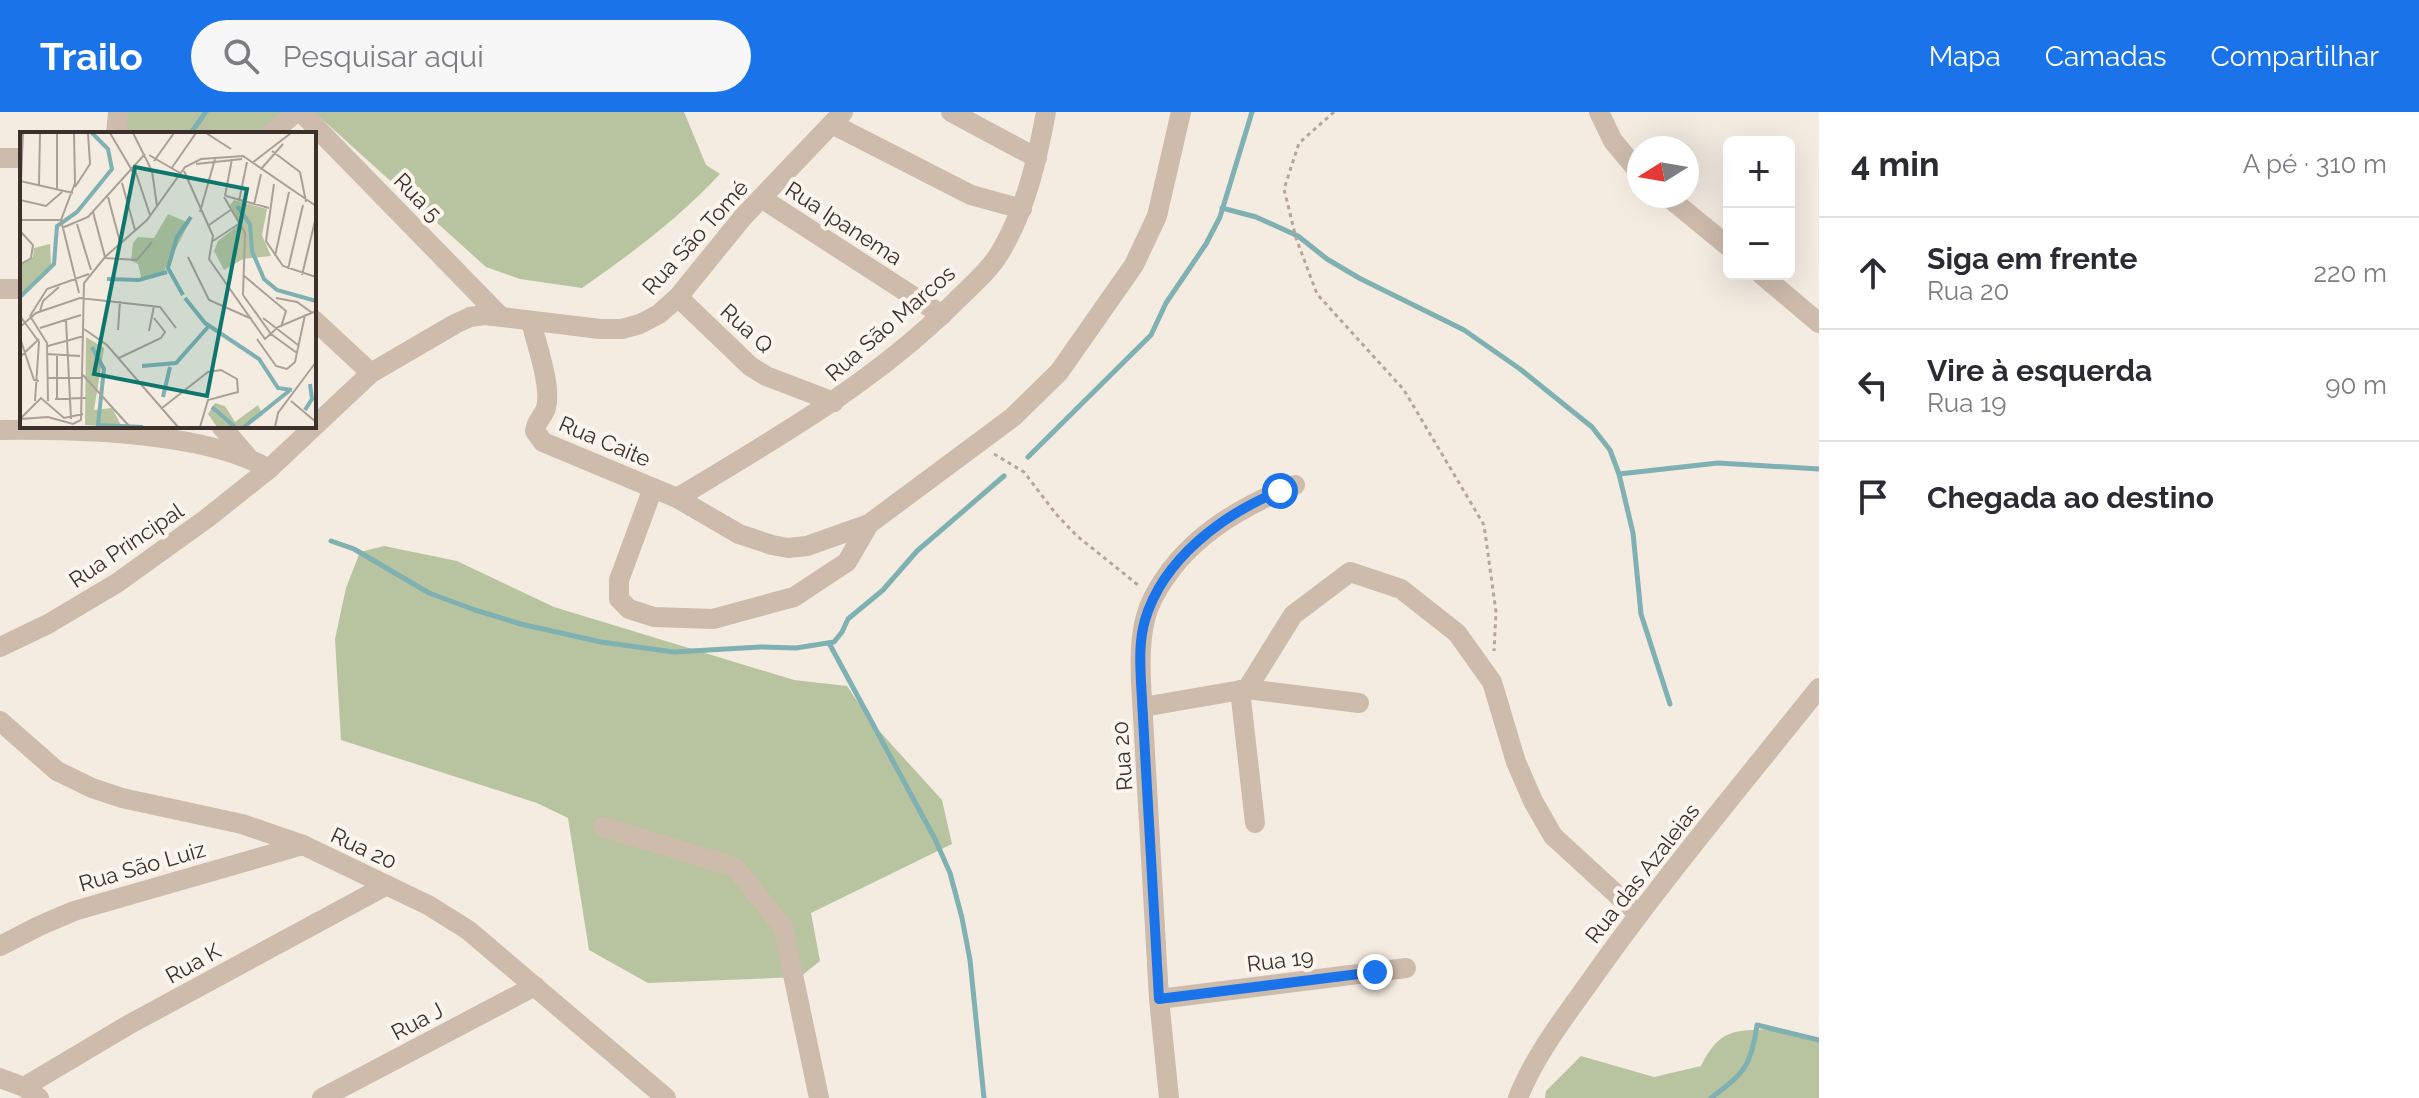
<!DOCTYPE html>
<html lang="pt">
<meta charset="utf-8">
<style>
:root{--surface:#fff;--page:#f7f7f7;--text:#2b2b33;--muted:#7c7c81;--line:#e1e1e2;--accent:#1a73e8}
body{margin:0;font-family:Raleway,sans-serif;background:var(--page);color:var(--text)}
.controls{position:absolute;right:24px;top:24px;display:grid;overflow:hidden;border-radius:12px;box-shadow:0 8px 32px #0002}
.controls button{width:72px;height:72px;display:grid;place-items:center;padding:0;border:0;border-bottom:2px solid var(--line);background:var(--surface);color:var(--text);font:40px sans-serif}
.compass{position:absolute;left:1627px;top:24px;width:72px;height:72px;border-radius:50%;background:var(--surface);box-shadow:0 8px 32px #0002;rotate:259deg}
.stop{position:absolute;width:24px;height:24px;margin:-18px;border:6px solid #1a73e8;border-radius:50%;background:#fff}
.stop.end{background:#1a73e8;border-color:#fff;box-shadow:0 2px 8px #0008}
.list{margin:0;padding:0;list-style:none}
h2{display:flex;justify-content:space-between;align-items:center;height:104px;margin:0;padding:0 32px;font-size:34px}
h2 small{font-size:26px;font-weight:400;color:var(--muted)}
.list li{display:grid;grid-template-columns:52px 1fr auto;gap:24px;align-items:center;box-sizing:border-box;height:112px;padding:0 32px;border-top:2px solid var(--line)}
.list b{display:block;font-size:30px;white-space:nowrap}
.list p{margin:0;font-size:26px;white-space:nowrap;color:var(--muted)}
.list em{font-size:26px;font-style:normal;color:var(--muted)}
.icon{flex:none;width:44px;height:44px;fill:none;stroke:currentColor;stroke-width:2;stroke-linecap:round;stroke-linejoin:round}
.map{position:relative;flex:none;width:1819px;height:986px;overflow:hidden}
header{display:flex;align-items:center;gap:48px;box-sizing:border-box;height:112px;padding:0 40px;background:var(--accent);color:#fff}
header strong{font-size:38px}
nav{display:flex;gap:44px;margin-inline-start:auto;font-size:28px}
.search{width:560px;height:72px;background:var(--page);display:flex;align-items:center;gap:20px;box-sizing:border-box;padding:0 28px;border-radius:44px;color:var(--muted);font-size:30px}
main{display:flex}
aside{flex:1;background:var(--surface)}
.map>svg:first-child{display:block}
.green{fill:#b8c4a0}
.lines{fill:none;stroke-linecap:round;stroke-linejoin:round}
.stream{stroke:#7fb0b2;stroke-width:5}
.path{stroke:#b9a596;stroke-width:3;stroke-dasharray:4 4;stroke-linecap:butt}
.minor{stroke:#cdbbac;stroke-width:20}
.route{stroke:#1a73e8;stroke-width:10}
.labels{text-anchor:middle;stroke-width:8;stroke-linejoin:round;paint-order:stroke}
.street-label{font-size:22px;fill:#3b302b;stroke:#fbf5ee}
.inset-river{fill:none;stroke:#7fb0b2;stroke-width:4}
.inset-road{fill:none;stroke:#aaa098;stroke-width:2}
.view{fill:#0f766e;fill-opacity:0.15;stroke:#0f766e;stroke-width:4}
.inset-edge{fill:none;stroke:#3b302b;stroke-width:4}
</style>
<header>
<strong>Trailo</strong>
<div class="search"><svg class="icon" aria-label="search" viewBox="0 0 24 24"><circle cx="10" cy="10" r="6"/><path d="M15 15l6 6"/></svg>Pesquisar aqui</div>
<nav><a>Mapa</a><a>Camadas</a><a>Compartilhar</a></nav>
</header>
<main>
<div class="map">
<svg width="1819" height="986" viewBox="0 0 1819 986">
<rect width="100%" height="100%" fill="#f4ebe1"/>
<g class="green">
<path d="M123 0H305L280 22H122Z"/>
<path d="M314 0H684L706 53 720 62C679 106 631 142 582 176L520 167 486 155Z"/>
<path d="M384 434 457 449 554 495 646 523 794 568 847 574 872 611 942 688 952 732 811 801 820 849 800 865 648 871 589 838 568 706 537 691 341 628 335 527 346 476 360 440Z"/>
<path d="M1773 917 1819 927V986H1545L1546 979 1581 944 1654 965 1701 954C1720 916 1734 919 1773 917Z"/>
</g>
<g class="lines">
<g class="stream">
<path d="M190 22 206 0"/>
<path d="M1222 96 1256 105 1298 124 1327 147 1359 166 1464 218 1520 257 1592 315 1610 338 1619 362 1633 421 1641 502 1670 592"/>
<path d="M1028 345 1151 223 1166 191 1206 132 1220 105 1252 0"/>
<path d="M1619 362 1718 351 1819 357"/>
<path d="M331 429 354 437 429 481 475 498 521 512 601 530 674 540 760 535 796 536 834 530 842 520 848 507 883 478 917 439 1004 364"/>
<path d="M829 531 935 727 950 761 962 806 970 848 984 986"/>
<path d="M1711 986C1744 961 1751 955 1757 913L1819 928"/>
</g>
<g class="path">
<path d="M1334 0 1299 31 1284 77 1296 126 1317 182 1404 278 1484 413 1496 500 1494 539"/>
<path d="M994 342 1024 360 1056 402 1077 424 1138 473"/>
</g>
<g class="minor">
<path d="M301 0 500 204"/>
<path d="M951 0 1037 46"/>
<path d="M1599 0 1613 29 1639 60"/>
<path d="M832 12 971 83 1022 97"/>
<path d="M116 22 118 0"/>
<path d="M271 22 296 0"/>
<path d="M0 46H22"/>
<path d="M1667 84 1729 135"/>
<path d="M761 86 942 203"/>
<path d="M1761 162 1819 211"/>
<path d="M0 177H22"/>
<path d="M678 185 750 254 766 264 834 290"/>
<path d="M314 208 371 261"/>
<path d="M531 209C536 231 552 275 546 296 543 305 536 309 535 319L543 330 677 386 739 422 772 433 788 436 807 434 869 412 1013 305 1059 260 1134 153 1157 104 1181 0"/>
<path d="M221 314 247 344"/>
<path d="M0 318C76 317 203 319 269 357"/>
<path d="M653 376 619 468V487L629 497 654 505 713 507 794 485 847 450 869 412"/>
<path d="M677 386C775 327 875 270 956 189 972 173 990 158 1001 139 1026 96 1037 49 1046 0"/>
<path d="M0 535 48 512 117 471 206 407 269 357 371 261 455 212 470 205 485 203 600 217H622L640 212 659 202 678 185 743 105 843 0"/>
<path d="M1247 577 1293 503 1350 460 1401 477 1457 521 1492 570 1516 650 1533 689 1553 724 1638 802"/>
<path d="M1240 578 1255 711"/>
<path d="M1143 595 1247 577 1359 591"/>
<path d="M0 609 57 659 92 676 122 686 242 712 303 733 428 793 468 818 666 986"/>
<path d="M603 715 735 755 783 815 819 986"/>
<path d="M0 834 39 814 74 799 303 733"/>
<path d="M1159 887 1406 856"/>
<path d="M0 966 24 975 39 986"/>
<path d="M24 975 130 912 387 773"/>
<path d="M322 986 535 874"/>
<path d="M1169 986 1159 887 1141 570C1140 542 1140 511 1153 486 1183 428 1237 396 1295 373"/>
<path d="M1518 986C1536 940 1568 901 1596 861 1666 763 1744 670 1819 576"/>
</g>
</g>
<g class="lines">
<path class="route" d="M1280 379C1223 402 1163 447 1145 508 1139 529 1140 550 1141 570L1159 887 1375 860"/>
</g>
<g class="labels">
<g class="street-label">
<text transform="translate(418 85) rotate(46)" y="8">Rua 5</text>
<text transform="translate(844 111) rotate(33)" y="8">Rua Ipanema</text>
<text transform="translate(695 125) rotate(-48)" y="8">Rua São Tomé</text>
<text transform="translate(890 211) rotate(-41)" y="8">Rua São Marcos</text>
<text transform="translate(747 216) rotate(42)" y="8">Rua Q</text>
<text transform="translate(605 329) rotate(23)" y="8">Rua Caite</text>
<text transform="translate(126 433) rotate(-34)" y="8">Rua Principal</text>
<text transform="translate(1122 644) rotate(-94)" y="8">Rua 20</text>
<text transform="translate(364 736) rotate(25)" y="8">Rua 20</text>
<text transform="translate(142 754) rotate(-16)" y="8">Rua São Luiz</text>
<text transform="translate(1642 761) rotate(-52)" y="8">Rua das Azaleias</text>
<text transform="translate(1280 848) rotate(-7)" y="8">Rua 19</text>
<text transform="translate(193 851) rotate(-29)" y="8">Rua K</text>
<text transform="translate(417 909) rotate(-28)" y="8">Rua J</text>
</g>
</g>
<g transform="translate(20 20)">
<rect width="296" height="296" fill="#f4ebe1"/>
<path d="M214 68 247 77 242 103 251 124 223 127 204 138 194 119 198 109 220 92 210 73ZM148 82 169 91 143 141 122 149 118 132 111 129 113 111 118 105 134 106ZM30 112 31 133 0 168V131L13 125 14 116ZM66 205 84 216 74 278 92 276 102 295 65 293ZM195 271 205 274 215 290 238 273 243 283 223 295H197L188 282Z" fill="#b8c4a0"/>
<path class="inset-river" d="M217 74 230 92 232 119 244 147 257 158 296 169M87 147 119 148 147 140M163 163 148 136 157 105 171 85M0 165 34 132 37 94 57 80 92 37 88 17 72 1M165 166 185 191 239 227 258 256 272 258M72 215 84 237 78 293 123 295M122 234 156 231 188 195M143 265 150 235M192 275 215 295M285 278 292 267 290 252M224 295 269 259"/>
<path class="inset-road" d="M37 1V58M90 1 113 40M113 1 132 39 137 74M186 1 211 17M252 19 280 40M129 23 160 41M134 29 154 1M232 31 271 1M176 32 222 27M151 37 176 1M241 37 263 12M115 38 130 83M164 39 193 104 189 127 245 207 258 195 296 179M280 40 286 70M0 49 53 61M1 49 3 1M102 51 115 98M254 52 246 109 263 134 296 145M19 53 20 1M55 55 70 32 68 1M205 64 212 27M206 64 249 76M88 65 100 110M204 65 225 101 223 163M0 68 26 74 42 60M219 69 227 30M234 73 241 42M73 80 85 125M180 80 195 27M0 88H41M41 88 55 51 54 1M41 88 59 161M57 92 71 138M189 93 212 77M42 96 68 85 125 22M0 99 13 113 11 126 0 133M193 109 220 91M255 124 269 60M168 125 189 168 232 187M85 126 117 128 132 110M268 137 283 73M223 143 266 179 261 195M282 143 296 85M223 163 251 202 277 221M256 166 277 170 291 180M20 179 23 169 39 155M0 184 19 210 15 269M10 184 27 211 28 269M10 184 27 157 69 142M243 186 278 213M46 188 51 287M0 195 16 181 60 166 140 175 156 196M20 196 61 183M64 197 87 213 158 295M98 198 100 169M129 199 134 174M0 206 14 248 19 249M237 207 256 234 267 237M28 214 64 204M27 222 60 224M37 223V267M0 225 19 207M99 226 141 206 145 200 134 186M267 237 275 230 285 183M62 242 110 295M28 246H62M35 267 66 266M271 269 296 290M142 276 188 240 201 238 217 247 218 260 188 268 180 295M1 286 21 266 44 286 63 282M0 287 28 285 53 292 61 288 64 151 85 125 127 88 165 35 181 27 223 24 296 74M255 295 258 281 296 230"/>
<path class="view" d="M115 35 227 57 187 264 74 242Z"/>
<rect width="296" height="296" class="inset-edge"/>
</g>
</svg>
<div class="controls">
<button>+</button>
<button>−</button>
</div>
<svg class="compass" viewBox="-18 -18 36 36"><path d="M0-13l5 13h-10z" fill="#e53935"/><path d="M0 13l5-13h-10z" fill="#7c7c81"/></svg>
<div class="stop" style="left:1280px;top:379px"></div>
<div class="stop end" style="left:1375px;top:860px"></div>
</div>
<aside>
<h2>4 min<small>A pé · 310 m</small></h2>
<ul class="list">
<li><svg class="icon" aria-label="ahead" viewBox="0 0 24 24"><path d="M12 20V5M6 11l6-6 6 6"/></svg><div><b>Siga em frente</b><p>Rua 20</p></div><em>220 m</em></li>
<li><svg class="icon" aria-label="left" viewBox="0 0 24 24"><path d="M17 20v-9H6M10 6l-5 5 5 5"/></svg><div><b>Vire à esquerda</b><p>Rua 19</p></div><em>90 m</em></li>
<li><svg class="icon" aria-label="arrive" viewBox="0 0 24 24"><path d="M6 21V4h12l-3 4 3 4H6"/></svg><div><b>Chegada ao destino</b></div></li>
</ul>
</aside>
</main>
